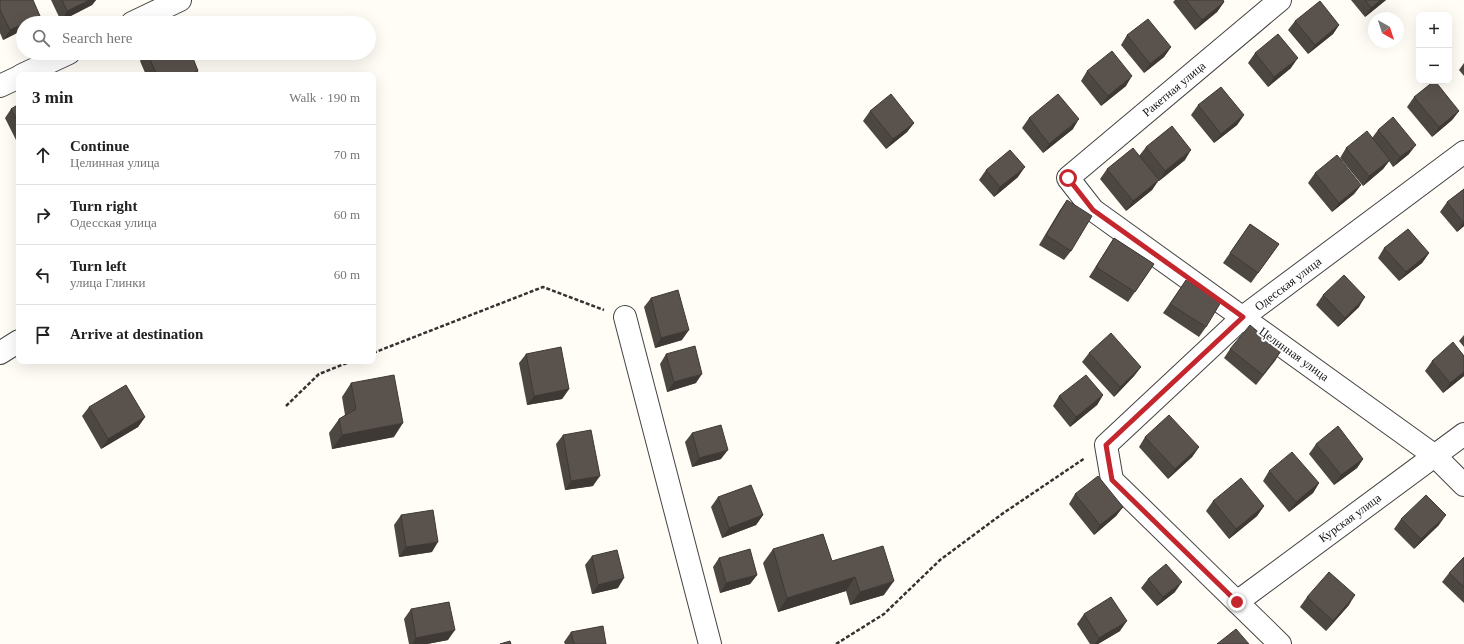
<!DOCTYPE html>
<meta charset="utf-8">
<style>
:root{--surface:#fff;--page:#f2f2f2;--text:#222;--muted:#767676;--line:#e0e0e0}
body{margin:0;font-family:"Times New Roman",serif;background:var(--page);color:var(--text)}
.controls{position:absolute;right:12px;top:12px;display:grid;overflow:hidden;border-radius:8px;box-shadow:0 4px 16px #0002}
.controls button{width:36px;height:36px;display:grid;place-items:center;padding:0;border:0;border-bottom:1px solid var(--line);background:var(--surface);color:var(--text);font:20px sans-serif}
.compass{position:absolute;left:1368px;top:12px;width:36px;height:36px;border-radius:50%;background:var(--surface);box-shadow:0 4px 16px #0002;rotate:141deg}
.stop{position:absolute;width:12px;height:12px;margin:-9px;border:3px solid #c4262e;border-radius:50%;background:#fff}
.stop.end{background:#c4262e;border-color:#fff;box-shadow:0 1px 4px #0008}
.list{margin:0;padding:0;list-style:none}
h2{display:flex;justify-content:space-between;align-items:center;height:52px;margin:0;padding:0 16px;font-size:17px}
h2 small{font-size:13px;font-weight:400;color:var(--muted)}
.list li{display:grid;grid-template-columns:26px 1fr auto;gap:12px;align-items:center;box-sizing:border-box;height:60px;padding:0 16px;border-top:1px solid var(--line)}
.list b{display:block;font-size:15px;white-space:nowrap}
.list p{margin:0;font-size:13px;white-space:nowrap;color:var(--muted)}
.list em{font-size:13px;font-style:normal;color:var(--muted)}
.icon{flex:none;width:22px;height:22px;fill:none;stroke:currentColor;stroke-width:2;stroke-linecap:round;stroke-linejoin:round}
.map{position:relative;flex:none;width:1464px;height:644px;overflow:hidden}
.search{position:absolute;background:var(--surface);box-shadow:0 4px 16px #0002;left:16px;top:16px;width:360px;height:44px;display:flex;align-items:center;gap:10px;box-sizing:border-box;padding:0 14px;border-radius:22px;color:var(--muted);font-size:15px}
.panel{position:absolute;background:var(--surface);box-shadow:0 4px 16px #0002;left:16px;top:72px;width:360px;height:292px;border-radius:8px}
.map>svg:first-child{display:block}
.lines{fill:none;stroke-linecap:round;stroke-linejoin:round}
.minor-casing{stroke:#444;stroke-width:24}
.path{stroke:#333;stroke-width:2.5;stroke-dasharray:4 2;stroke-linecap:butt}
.minor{stroke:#fff;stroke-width:22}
.wall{fill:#4d4742}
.shaded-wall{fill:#3f3936}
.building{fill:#5a524d;stroke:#3f3936}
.route{stroke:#c4262e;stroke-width:5}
.labels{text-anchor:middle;stroke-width:4;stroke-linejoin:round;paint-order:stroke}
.street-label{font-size:12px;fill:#111;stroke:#fff}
</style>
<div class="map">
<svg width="1464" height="644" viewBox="0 0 1464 644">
<rect width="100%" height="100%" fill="#fffdf5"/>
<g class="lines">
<g class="minor-casing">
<g id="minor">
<path d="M1280 0 1068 178 1093 210 1435 456 1464 485"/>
<path d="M132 23 180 0"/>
<path d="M22 75 69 53"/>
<path d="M0 86 19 77"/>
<path d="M625 317 710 644"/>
<path d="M0 353 19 341"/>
<path d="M1237 602 1464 434"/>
<path d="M1280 644 1112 480 1106 445 1243 317 1464 152"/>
</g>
</g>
<g class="path">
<path d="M373 353 543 287 604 310"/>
<path d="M286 406 319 374 352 361"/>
<path d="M836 644 884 614 940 560 1002 514 1085 458"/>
</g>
<use href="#minor" class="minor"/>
</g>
<g class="wall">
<path d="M0 0 23 23V30L3 40 0 33Z"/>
<path d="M51 0H96L92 5 61 21Z"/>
<path d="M1175 0H1223L1224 2 1217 12 1195 30 1173 2Z"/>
<path d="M1351 0H1386L1365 17Z"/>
<path d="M1295 21 1339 25 1333 34 1308 54 1288 30Z"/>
<path d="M1127 35 1171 47 1164 57 1144 73 1121 45Z"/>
<path d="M145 53H191L198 71 195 75H146L140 61Z"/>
<path d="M1255 53 1291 68 1268 87 1248 63Z"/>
<path d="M1464 63V76L1459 70Z"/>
<path d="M1087 71 1126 86 1101 106 1081 81Z"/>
<path d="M1414 97 1459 111 1452 120 1432 137 1407 107Z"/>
<path d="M19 104V146L5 118 11 109Z"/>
<path d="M1198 105 1244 115 1237 125 1214 143 1191 115Z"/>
<path d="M870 111 914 123 907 132 886 149 863 121Z"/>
<path d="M1029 118 1073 129 1043 153 1022 128Z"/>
<path d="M1378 130 1409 154 1393 167 1389 161 1383 169 1363 186 1340 158 1346 148 1372 138Z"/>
<path d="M1146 147 1185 160 1159 181 1158 180 1152 190 1126 211 1100 179 1107 169 1139 156Z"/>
<path d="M986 170 1018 177 994 197 979 180Z"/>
<path d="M1315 173 1361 185 1354 194 1332 212 1308 183Z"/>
<path d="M1464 189V226L1457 232 1440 212 1447 202Z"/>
<path d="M1067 200 1071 251 1064 260 1039 245 1060 210Z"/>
<path d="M1250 224 1279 244 1251 283 1223 263Z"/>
<path d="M1114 238 1154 264 1128 302 1089 277Z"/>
<path d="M1384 248 1429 253 1422 263 1399 281 1378 258Z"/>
<path d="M1186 280 1206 327 1199 337 1163 313Z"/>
<path d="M1323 295 1359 307 1338 327 1316 305Z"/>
<path d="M651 298 682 340 655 348 644 307Z"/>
<path d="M1464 335V347L1459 341Z"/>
<path d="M1230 349 1281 351 1256 385 1224 358Z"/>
<path d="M1089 353 1141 367 1134 376 1114 397 1082 362Z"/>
<path d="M526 354 569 389 562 399 527 405 519 363Z"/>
<path d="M666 354 696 383 667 392 660 364Z"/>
<path d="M1464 356V376L1443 393 1425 371 1432 361Z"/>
<path d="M351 383 394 437 332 449 329 433 339 419 345 415 342 397Z"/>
<path d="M1103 395 1097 405 1070 427 1053 406 1059 396Z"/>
<path d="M89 407 145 417 138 427 101 449 82 416Z"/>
<path d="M692 433 721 459 692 467 685 442Z"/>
<path d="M563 435 593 486 565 490 556 444Z"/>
<path d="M1145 437 1199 447 1192 457 1168 479 1139 447Z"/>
<path d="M1316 444 1363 459 1357 468 1334 485 1309 454Z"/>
<path d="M1269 471 1319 483 1313 493 1289 512 1263 481Z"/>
<path d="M1075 494 1123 507 1116 516 1094 535 1069 504Z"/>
<path d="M718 497 763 515 756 525 722 538 711 507Z"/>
<path d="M1213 501 1264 506 1257 516 1229 539 1206 511Z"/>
<path d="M401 515 432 552 399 557 394 525Z"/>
<path d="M1401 519 1439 525 1414 549 1394 529Z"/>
<path d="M773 549 832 561 884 595 850 605 846 591 778 612 763 563Z"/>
<path d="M592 556 618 588 592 594 585 565Z"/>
<path d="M1464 557V603L1442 582 1449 573Z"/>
<path d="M719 558 757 575 750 584 720 593 713 567Z"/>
<path d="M1148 579 1175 592 1157 606 1141 588Z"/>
<path d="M1307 597 1349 605 1326 631 1300 607Z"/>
<path d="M411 609 448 640 427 644H409L404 619Z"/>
<path d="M1084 614 1120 631 1098 644H1090L1077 624Z"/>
<path d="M571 632 606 644H565L564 642Z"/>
</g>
<g class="shaded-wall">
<path d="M90 0H96L92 5 61 21 67 11Z"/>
<path d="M1381 0H1386L1365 17 1371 8Z"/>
<path d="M1224 2 1217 12 1195 30 1202 20Z"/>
<path d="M40 16 35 23H25Z"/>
<path d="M23 24V30L3 40 10 30Z"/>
<path d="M1339 25 1333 34 1308 54 1315 45Z"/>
<path d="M1171 47 1164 57 1144 73 1150 64Z"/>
<path d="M1298 58 1291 68 1268 87 1274 77Z"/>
<path d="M198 71 195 75H188Z"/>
<path d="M1132 76 1126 86 1101 106 1108 96Z"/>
<path d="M1459 111 1452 120 1432 137 1439 127Z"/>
<path d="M1244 115 1237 125 1214 143 1221 134Z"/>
<path d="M1079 119 1073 129 1043 153 1049 144Z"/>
<path d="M914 123 907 132 886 149 893 139Z"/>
<path d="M1416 145 1409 154 1393 167 1400 157Z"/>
<path d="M1191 150 1185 160 1159 181 1165 171Z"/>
<path d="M1390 160 1383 169 1363 186 1369 176Z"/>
<path d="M1025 167 1018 177 994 197 1000 187Z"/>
<path d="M1159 180 1152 190 1126 211 1133 201Z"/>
<path d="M1361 185 1354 194 1332 212 1339 203Z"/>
<path d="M1464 221V226L1457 232 1463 222Z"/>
<path d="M1429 253 1422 263 1399 281 1406 272Z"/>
<path d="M1365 297 1359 307 1338 327 1345 318Z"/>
<path d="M689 330 682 340 655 348 661 338Z"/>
<path d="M1281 351 1275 361 1256 385 1263 375Z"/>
<path d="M1141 367 1134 376 1114 397 1120 387Z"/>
<path d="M1464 372V376L1443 393 1450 383Z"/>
<path d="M702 374 696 383 667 392 674 382Z"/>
<path d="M569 389 562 399 527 405 534 396Z"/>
<path d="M1103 395 1097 405 1070 427 1076 417Z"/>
<path d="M145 417 138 427 101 449 108 439Z"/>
<path d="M403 423 394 437 332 449 342 435Z"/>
<path d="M1199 447 1192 457 1168 479 1175 469Z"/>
<path d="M728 450 721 459 692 467 699 458Z"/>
<path d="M1363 459 1357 468 1334 485 1341 475Z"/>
<path d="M600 476 593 486 565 490 571 481Z"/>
<path d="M1319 483 1313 493 1289 512 1296 502Z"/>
<path d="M1264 506 1257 516 1229 539 1236 529Z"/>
<path d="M1123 507 1116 516 1094 535 1100 525Z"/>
<path d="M763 515 756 525 722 538 729 528Z"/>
<path d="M1446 515 1439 525 1414 549 1421 539Z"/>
<path d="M438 542 432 552 399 557 406 547Z"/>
<path d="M757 575 750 584 720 593 726 583Z"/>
<path d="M855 577 846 591 778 612 787 598Z"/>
<path d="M624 578 618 588 592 594 598 585Z"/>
<path d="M894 581 884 595 850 605 860 592Z"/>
<path d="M1182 582 1175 592 1157 606 1163 597Z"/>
<path d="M1355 595 1349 605 1326 631 1333 621Z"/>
<path d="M1127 621 1120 631 1098 644H1095L1099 638Z"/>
<path d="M455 630 448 640 427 644H412L416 638Z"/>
</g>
<g class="building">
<path d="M0 0H33L40 16 25 23H23V24L10 30 0 10Z"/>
<path d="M62 0H90L67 11Z"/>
<path d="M1186 0H1223L1224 2 1202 20Z"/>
<path d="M1365 0H1381L1371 8Z"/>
<path d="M1320 1 1339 25 1315 45 1295 21Z"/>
<path d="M1148 19 1171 47 1150 64 1127 35Z"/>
<path d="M1278 34 1298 58 1274 77 1255 53Z"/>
<path d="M1112 51 1132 76 1108 96 1087 71Z"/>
<path d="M147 53H191L198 71 188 75H157Z"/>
<path d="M1434 81H1435L1459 111 1439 127 1414 97Z"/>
<path d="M1221 87 1244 115 1221 134 1198 105Z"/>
<path d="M891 94 914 123 893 139 870 111Z"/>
<path d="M1058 94 1079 119 1049 144 1029 118Z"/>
<path d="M19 104V124L11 109Z"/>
<path d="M1393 117 1416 145 1400 157 1378 130Z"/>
<path d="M1172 126 1191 150 1165 171 1146 147Z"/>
<path d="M1367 131 1390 160 1369 176 1346 148Z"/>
<path d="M1133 148 1159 180 1133 201 1107 169Z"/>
<path d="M1010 150 1025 167 1000 187 986 170Z"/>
<path d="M1337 155 1361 185 1339 203 1315 173Z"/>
<path d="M1464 189V221L1463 222 1447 202Z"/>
<path d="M1067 200 1092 216 1071 251 1046 235Z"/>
<path d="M1250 224 1279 244 1258 273 1230 253Z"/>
<path d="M1408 229 1429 253 1406 272 1384 248Z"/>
<path d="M1114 238 1154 264 1135 292 1096 267Z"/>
<path d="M1344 275 1365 297 1345 318 1323 295Z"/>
<path d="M1186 280 1221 302 1206 327 1170 304Z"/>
<path d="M678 290 689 330 661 338 651 298Z"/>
<path d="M1250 325 1281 351 1263 375 1230 349Z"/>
<path d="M1111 333 1141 367 1120 387 1089 353Z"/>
<path d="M1453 342 1464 356V372L1450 383 1432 361Z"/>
<path d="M695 346 702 374 674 382 666 354Z"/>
<path d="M561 347 569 389 534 396 526 354Z"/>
<path d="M394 375 403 423 342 435 339 419 356 409 351 383Z"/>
<path d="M1086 375 1103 395 1076 417 1059 396Z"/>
<path d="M126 385 145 417 108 439 89 407Z"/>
<path d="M1169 415 1199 447 1175 469 1145 437Z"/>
<path d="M721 425 728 450 699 458 692 433Z"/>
<path d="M1338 426 1363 459 1341 475 1316 444Z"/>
<path d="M591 430 600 476 571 481 563 435Z"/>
<path d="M1292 452 1319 483 1296 502 1269 471Z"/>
<path d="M1098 476 1123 507 1100 525 1075 494Z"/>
<path d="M1241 478 1264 506 1236 529 1213 501Z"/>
<path d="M751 485 763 515 729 528 718 497Z"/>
<path d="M1426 495 1446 515 1421 539 1401 519Z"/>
<path d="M433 510 438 542 406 547 401 515Z"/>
<path d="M823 534 832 561 883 546 894 581 860 592 855 577 787 598 773 549Z"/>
<path d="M750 549 757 575 726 583 719 558Z"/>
<path d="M617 550 624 578 598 585 592 556Z"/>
<path d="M1464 557V587L1449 573Z"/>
<path d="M1166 564 1182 582 1163 597 1148 579Z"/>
<path d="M1329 572 1355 595 1333 621 1307 597Z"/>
<path d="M1111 597 1127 621 1099 638 1084 614Z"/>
<path d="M449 602 455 630 416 638 411 609Z"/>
<path d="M603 626 606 644H574L571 632Z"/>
<path d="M1236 629 1249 644H1217Z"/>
<path d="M510 641 511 644H500Z"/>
</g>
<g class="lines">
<path class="route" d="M1068 178 1093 210 1243 317 1106 445 1112 480 1237 602"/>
</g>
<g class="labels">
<g class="street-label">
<text transform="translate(1174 89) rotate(-40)" y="4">Ракетная улица</text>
<text transform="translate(1288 284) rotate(-37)" y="4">Одесская улица</text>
<text transform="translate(1294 354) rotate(36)" y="4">Целинная улица</text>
<text transform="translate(1350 518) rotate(-36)" y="4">Курская улица</text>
</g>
</g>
</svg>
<div class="controls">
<button>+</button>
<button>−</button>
</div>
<svg class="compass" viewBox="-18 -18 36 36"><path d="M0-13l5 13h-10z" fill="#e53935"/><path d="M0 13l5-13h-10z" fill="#767676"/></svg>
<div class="stop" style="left:1068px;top:178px"></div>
<div class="stop end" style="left:1237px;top:602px"></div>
<div class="search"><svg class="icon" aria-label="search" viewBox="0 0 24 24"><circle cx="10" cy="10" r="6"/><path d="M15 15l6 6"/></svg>Search here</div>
<section class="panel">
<h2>3 min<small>Walk · 190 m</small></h2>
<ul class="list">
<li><svg class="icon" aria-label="ahead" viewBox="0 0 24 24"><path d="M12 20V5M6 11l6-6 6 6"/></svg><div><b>Continue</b><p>Целинная улица</p></div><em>70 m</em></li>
<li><svg class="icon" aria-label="right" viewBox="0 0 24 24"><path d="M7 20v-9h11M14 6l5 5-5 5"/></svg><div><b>Turn right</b><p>Одесская улица</p></div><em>60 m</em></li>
<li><svg class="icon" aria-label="left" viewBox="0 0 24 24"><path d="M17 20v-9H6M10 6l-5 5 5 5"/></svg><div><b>Turn left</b><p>улица Глинки</p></div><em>60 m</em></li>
<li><svg class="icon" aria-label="arrive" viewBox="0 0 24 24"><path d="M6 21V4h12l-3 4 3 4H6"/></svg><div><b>Arrive at destination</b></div></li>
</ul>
</section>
</div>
